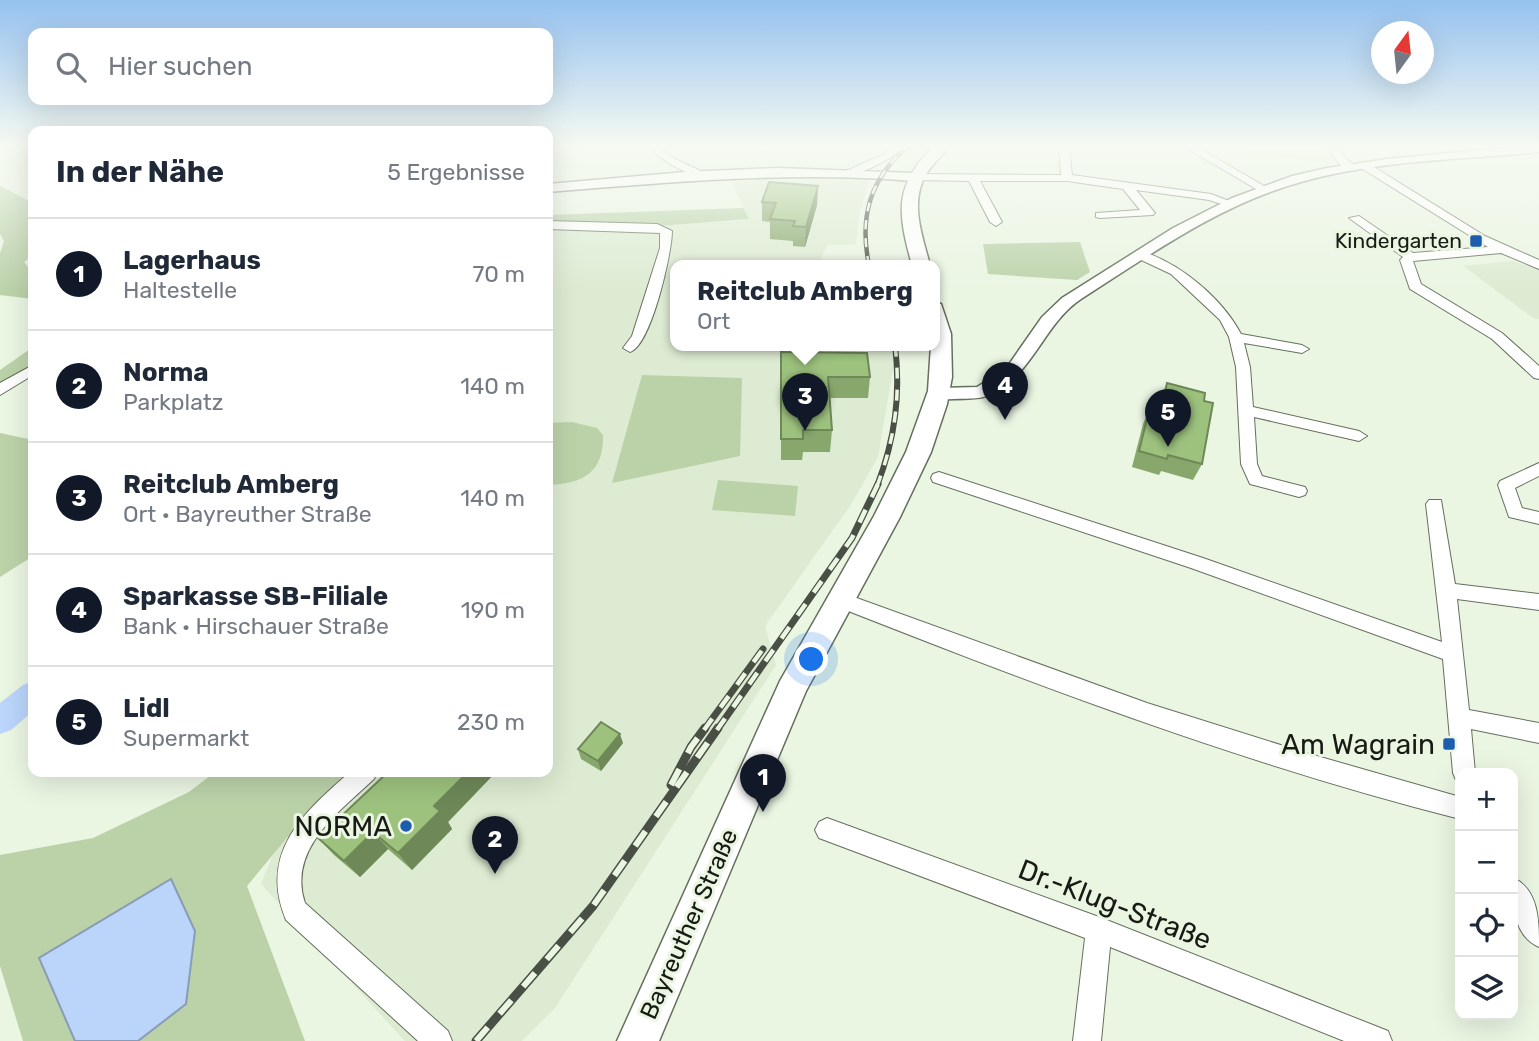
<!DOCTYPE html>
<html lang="de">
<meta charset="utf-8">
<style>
:root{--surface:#fff;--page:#f2f2f3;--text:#1f2937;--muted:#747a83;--line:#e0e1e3;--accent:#111827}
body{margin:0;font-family:Rubik,sans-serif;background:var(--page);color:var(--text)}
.controls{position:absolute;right:21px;bottom:21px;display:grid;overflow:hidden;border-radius:14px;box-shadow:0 7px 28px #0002}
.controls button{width:63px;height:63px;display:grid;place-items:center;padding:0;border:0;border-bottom:2px solid var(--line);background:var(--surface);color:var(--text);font:35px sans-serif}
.compass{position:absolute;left:1371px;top:21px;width:63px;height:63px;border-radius:50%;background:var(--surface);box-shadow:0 7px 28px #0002;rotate:15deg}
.you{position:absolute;left:812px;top:660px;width:24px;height:24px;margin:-18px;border:5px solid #fff;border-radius:50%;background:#1a73e8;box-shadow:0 0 0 10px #1a73e833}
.badge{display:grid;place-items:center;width:46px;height:46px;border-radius:50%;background:var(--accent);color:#fff;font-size:23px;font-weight:700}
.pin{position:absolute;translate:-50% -58px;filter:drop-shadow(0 2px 4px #0008)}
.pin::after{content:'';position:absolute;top:37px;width:24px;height:21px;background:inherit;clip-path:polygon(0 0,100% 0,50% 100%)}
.popup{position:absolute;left:670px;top:260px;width:270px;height:91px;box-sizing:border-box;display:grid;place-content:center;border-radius:14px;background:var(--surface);filter:drop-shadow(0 2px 5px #0005);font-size:23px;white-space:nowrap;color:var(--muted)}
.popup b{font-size:26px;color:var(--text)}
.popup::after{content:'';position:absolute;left:50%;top:100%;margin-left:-14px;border:14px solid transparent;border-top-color:var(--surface)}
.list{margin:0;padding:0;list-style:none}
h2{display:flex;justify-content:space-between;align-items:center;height:91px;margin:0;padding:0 28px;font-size:30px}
h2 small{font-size:23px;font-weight:400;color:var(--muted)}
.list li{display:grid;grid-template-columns:46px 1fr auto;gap:21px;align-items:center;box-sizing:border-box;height:112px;padding:0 28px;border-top:2px solid var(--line)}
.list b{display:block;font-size:26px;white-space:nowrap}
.list p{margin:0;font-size:23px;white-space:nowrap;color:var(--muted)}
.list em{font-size:23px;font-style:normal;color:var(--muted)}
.icon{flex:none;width:38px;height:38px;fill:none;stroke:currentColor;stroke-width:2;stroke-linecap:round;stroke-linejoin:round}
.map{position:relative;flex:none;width:1539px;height:1041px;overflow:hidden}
.search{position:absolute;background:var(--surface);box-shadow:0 7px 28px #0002;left:28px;top:28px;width:525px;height:77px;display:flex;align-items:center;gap:18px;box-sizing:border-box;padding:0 24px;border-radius:14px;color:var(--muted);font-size:26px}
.panel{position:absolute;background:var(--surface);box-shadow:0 7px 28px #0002;left:28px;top:126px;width:525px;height:651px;border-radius:14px}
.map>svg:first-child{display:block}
.built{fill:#ddebd2}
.green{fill:#bbd2a9}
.water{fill:#bad4fa;stroke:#899cb5;stroke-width:2}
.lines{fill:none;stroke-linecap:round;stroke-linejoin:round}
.river{fill:#bad4fa;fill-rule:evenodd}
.minor-casing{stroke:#656f5e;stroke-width:2}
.tertiary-casing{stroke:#656f5e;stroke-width:3}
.primary-casing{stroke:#656f5e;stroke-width:3}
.minor{fill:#fff;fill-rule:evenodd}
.tertiary{fill:#fff;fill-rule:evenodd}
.primary{fill:#fff;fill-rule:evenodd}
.rail-far3-casing{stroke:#4a4f46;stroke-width:4.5}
.rail-far2-casing{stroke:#4a4f46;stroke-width:6}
.rail-far1-casing{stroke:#4a4f46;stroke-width:7}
.rail-casing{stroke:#4a4f46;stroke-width:9}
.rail-far3{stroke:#eaf5e2;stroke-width:2.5;stroke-dasharray:9;stroke-linecap:butt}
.rail-far2{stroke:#eaf5e2;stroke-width:3.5;stroke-dasharray:11;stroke-linecap:butt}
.rail-far1{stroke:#eaf5e2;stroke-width:4.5;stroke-dasharray:14;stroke-linecap:butt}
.rail{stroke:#eaf5e2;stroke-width:6;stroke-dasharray:18;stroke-linecap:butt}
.wall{fill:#87a76c}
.shaded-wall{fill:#6e8858}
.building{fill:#9dc27e;stroke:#6e8858;stroke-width:2}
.poi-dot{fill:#1e5cad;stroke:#eaf5e2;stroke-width:2.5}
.labels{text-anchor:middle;stroke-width:6;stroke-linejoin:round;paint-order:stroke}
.far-poi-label{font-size:21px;fill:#181b15;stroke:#eaf5e2;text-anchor:end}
.street-label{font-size:24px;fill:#181b15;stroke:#eaf5e2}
.near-poi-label{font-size:28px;fill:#181b15;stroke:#eaf5e2;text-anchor:end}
.near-street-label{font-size:28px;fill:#181b15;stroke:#eaf5e2}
</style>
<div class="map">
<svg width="1539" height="1041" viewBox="0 0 1539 1041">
<rect width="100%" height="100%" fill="#eaf5e2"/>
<g class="built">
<path d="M1236 147H1324L1334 163 1251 155Z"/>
<path d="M730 176H870L859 216 856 244 827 245 818 265H676V345H891L894 364 878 457 850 506 765 626 776 665 555 1008 522 1041H405L261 884 278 842 347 772H548V221L660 226 748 220Z"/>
<path d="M1512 261 1539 269V319H1535L1463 266Z"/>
</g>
<g class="green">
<path d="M0 186 33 203V255L24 262 33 273V299L0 295V253L4 241 0 234Z"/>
<path d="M743 208 749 219 660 226 548 221V215Z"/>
<path d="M1080 242 1090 272 1077 280 988 274 983 244Z"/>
<path d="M33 347V366L0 390V370Z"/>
<path d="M642 375 742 378 740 456 612 483Z"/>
<path d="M572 422 597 428 603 435C604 473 582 484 548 485V423Z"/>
<path d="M0 433 33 440V556L0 577Z"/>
<path d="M718 480 798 486 795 516 712 510Z"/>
<path d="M215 772H354L291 833 247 886 305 1041H23L0 966V855L93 838 189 792Z"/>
</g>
<path class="water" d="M171 879 195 931 186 1004 138 1041H75L39 958Z"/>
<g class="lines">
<path class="river" d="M33 681V711L11 730 0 734V703L23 685Z"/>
<g class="minor-casing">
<g id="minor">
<path d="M893 147H904C894 157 855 180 844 172L882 155Z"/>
<path d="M1059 147H1069L1072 175 1211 194 1237 204 1231 207 1209 200 1136 190 1155 213 1153 215 1100 218 1096 217V213L1140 210 1123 189 1067 181H980L1002 222 996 226 990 222 969 181 914 180 909 177 914 174 1061 175Z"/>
<path d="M1185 147H1197L1271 190 1261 192Z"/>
<path d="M1328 147H1338L1345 158 1355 166V170C1341 172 1334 157 1328 147Z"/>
<path d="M659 148 673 158 709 175C698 183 663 161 654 151Z"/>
<path d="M1361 164H1369L1485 236 1539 260V269L1501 253 1413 261 1421 284 1502 333 1539 366V379L1534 378 1492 339 1410 289 1400 260 1403 257 1349 218 1359 216 1413 253 1488 247 1361 168Z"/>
<path d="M548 221 657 224 672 231C672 253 651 346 630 352L623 348 632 336 660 248V233L548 229Z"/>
<path d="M1141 251C1180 263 1222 298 1241 334L1302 345 1309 349 1302 353 1244 343 1250 367 1253 407 1359 431 1367 436 1359 441 1254 417 1257 464 1262 476 1305 487 1307 491 1305 495 1299 497 1250 484 1241 464 1236 367 1229 337 1220 320 1171 274 1137 258V252Z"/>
<path d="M33 365V375L0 395V383Z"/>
<path d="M1539 463V476L1515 488 1522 508 1539 512V524L1509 517 1498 485 1500 481Z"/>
<path d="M939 472 1203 558 1442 642 1426 504 1429 500H1441L1455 584 1539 594V610L1457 599 1469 710 1539 723V743L1471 729 1475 773H1460V782L1456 780 1453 773 1443 659 1191 568 933 482 931 478 933 474Z"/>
<path d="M840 592 1147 703 1303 752 1460 797V819C1247 765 1038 686 833 605L830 600 833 595Z"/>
<path d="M350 772H377L374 779C339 812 287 849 305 903L448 1031 452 1041H418L286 920C258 853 303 813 350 772Z"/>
<path d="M827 818 1099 917 1378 1027 1388 1031 1392 1041H1344L1110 947 1101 1041H1073L1085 938 819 838 815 830 819 822Z"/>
<path d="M1513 878C1539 889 1539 922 1539 947 1513 936 1512 902 1513 878Z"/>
</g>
</g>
<g class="tertiary-casing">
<g id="tertiary">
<path d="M1514 147H1539V152C1460 160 1378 160 1301 182 1221 204 1151 254 1081 299 1042 325 1032 379 986 396 977 400 964 398 954 399 945 399 936 402 930 394L939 388 977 387 1005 370 1042 317 1062 298 1173 228 1232 198 1292 176 1327 168 1387 159Z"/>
<path d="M777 168 914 173 920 177 914 181C791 171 671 182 548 192V184L685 172Z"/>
</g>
</g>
<g class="primary-casing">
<g id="primary">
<path d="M933 147H949C942 156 933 163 927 173 909 201 922 235 930 265H912C898 214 893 186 933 147Z"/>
<path d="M934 302 941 304 951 334 952 377 947 404 931 452 900 517 806 691 659 1041H617L780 681 874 516 906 452 928 391 931 345H934Z"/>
</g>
</g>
<use href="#minor" class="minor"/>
<use href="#tertiary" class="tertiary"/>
<use href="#primary" class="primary"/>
<g class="rail-far3-casing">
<path id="rail-far3" d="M869 265C859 217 870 179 907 147"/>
</g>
<g class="rail-far2-casing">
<path id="rail-far2" d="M877 486C895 439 901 395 895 345"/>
</g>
<g class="rail-far1-casing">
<g id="rail-far1">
<path d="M704 730 763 649"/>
<path d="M717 730 852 538 878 484"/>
</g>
</g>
<g class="rail-casing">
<g id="rail">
<path d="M671 785 691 747 705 728"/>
<path d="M476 1041 593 906 718 728"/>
</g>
</g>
<use href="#rail-far3" class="rail-far3"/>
<use href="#rail-far2" class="rail-far2"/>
<use href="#rail-far1" class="rail-far1"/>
<use href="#rail" class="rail"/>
</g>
<g class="wall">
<path d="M818 186 817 205 805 247 793 246V241L770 239V222L762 221V202Z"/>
<path d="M781 352 870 377 868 398H830L832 430 830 452H803L802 460H781Z"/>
<path d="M1167 383 1204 401 1202 464 1193 480 1161 471 1159 475 1132 467 1143 424 1150 407 1158 410 1161 399Z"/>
<path d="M623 743 601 771 581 759 578 749Z"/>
<path d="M388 772H496L448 822 452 829 412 870 388 849 360 877 334 855 318 838Z"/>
</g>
<g class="shaded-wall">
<path d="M818 186 817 205 805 247 806 227Z"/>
<path d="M620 734 623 743 601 771 598 761Z"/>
<path d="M468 772H496L448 822 452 829 412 870 398 853 434 806Z"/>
<path d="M373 832 388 849 360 877 344 861Z"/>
</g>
<g class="building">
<path d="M769 182 818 186 806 227 793 226 795 221 770 219 776 203 762 202Z"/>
<path d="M781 352 867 353 870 377H828L832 430H803V439H781Z"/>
<path d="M1167 383 1205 393 1204 401 1213 403 1202 464 1168 455 1167 459 1139 451 1150 407 1161 410Z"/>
<path d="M601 722 620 734 598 761 578 749Z"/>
<path d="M388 772H468L434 806 440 811 398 853 373 832 344 861 318 838Z"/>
</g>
<linearGradient id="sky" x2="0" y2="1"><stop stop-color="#95c1ef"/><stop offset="0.5" stop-color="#f6faf2"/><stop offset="1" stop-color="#f6faf2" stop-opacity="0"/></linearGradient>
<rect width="1539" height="293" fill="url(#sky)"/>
<g class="poi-dot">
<rect x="1469" y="234" width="14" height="14" rx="3.5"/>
<rect x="1442" y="737" width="14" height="14" rx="3.5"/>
<circle cx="406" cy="826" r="7"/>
</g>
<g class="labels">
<g class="far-poi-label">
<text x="1462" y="248">Kindergarten</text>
</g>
<g class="street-label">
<text transform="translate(689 924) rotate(-66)" y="8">Bayreuther Straße</text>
</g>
<g class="near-poi-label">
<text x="1435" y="754">Am Wagrain</text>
<text x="392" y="836">NORMA</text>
</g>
<g class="near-street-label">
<text transform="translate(1115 904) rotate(21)" y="10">Dr.-Klug-Straße</text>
</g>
</g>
</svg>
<div class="controls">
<button>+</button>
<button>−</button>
<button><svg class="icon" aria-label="locate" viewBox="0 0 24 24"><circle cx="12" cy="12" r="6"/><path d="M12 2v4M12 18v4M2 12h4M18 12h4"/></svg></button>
<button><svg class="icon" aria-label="layers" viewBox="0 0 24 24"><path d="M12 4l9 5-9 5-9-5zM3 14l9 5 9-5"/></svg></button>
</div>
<svg class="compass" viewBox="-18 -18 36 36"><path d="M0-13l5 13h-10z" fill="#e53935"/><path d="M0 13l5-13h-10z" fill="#747a83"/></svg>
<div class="you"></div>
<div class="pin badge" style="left:763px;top:812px">1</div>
<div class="pin badge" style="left:495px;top:874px">2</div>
<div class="pin badge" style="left:805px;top:431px">3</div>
<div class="popup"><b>Reitclub Amberg</b>Ort</div>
<div class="pin badge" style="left:1005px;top:420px">4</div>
<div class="pin badge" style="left:1168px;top:447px">5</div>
<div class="search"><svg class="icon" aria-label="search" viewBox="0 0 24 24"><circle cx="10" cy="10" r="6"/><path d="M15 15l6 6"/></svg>Hier suchen</div>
<section class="panel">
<h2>In der Nähe<small>5 Ergebnisse</small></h2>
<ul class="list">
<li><span class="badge">1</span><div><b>Lagerhaus</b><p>Haltestelle</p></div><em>70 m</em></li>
<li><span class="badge">2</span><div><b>Norma</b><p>Parkplatz</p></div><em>140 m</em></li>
<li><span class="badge">3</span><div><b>Reitclub Amberg</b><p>Ort · Bayreuther Straße</p></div><em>140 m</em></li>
<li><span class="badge">4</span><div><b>Sparkasse SB-Filiale</b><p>Bank · Hirschauer Straße</p></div><em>190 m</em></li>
<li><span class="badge">5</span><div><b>Lidl</b><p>Supermarkt</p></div><em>230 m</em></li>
</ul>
</section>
</div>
